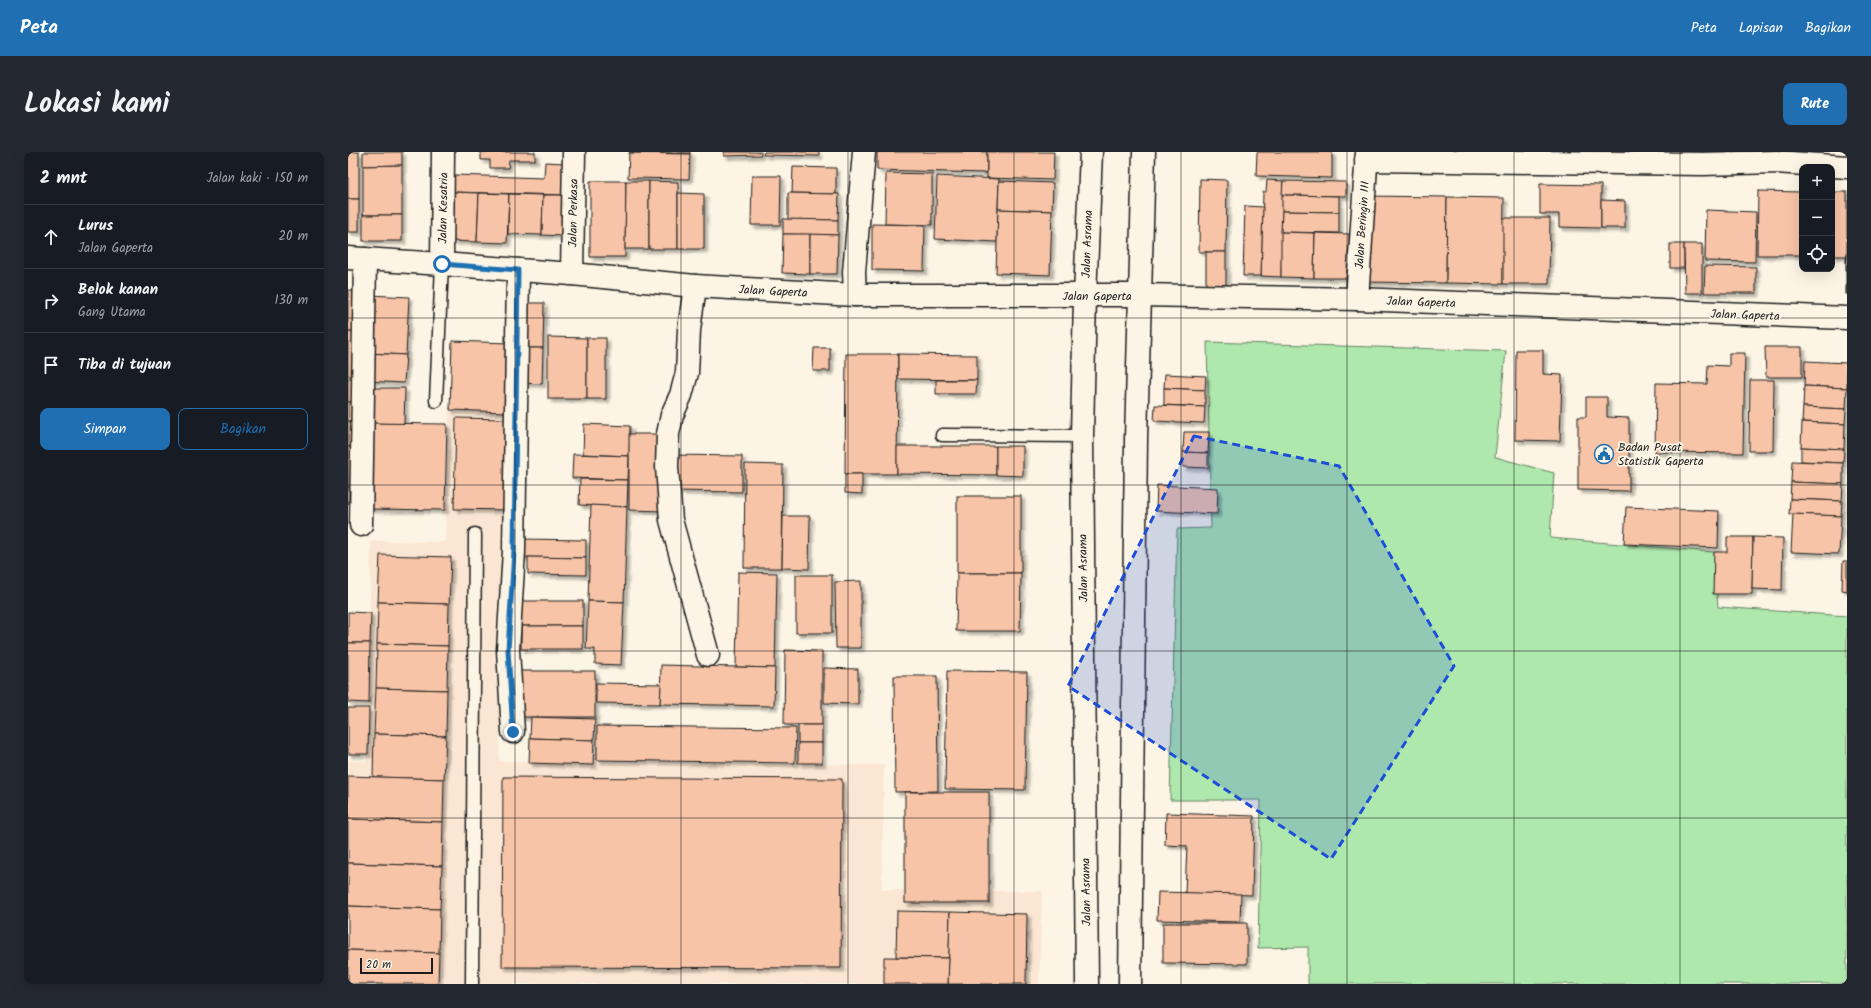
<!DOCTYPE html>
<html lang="id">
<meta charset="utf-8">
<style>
:root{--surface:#171b24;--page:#242831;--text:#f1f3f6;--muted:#9ea1a6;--line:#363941;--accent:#1f6fb2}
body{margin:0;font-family:Kalam,sans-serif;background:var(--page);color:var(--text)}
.controls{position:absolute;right:12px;top:12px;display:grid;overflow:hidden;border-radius:8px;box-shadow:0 4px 16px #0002}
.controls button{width:36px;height:36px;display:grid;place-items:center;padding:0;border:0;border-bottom:1px solid var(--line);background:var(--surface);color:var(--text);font:20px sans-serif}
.scale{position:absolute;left:12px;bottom:10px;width:73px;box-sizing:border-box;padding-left:4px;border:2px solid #1c1c1c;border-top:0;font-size:11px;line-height:14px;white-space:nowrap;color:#1c1c1c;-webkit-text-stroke:3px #fcf5e5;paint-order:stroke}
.stop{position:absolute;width:12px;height:12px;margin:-9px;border:3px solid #1f6fb2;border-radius:50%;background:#fff}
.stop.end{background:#1f6fb2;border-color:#fff;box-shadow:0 1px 4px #0008}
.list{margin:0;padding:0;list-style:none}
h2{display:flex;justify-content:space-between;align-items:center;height:52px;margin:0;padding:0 16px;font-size:17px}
h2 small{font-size:13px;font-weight:400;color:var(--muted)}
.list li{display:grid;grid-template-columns:26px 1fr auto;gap:12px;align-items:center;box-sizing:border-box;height:64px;padding:0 16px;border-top:1px solid var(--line)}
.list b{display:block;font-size:15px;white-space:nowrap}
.list p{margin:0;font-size:13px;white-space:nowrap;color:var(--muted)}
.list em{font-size:13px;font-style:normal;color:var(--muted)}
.actions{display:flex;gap:8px;padding:12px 16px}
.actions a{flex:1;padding:9px 0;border:1px solid var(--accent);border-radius:8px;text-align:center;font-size:14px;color:var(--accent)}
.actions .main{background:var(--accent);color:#fff}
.icon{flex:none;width:22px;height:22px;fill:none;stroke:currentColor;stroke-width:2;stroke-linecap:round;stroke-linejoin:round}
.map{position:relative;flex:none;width:1499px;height:832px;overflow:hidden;border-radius:8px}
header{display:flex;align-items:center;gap:24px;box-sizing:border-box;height:56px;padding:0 20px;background:var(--accent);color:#fff}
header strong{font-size:19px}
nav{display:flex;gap:22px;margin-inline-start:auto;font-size:14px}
.intro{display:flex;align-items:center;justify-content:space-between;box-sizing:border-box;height:96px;padding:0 24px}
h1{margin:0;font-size:28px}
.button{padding:10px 18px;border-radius:8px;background:var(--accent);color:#fff;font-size:14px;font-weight:700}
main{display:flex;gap:24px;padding:0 24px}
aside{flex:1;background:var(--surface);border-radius:8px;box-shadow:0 4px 16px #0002}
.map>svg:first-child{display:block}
.built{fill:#fae6d2}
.green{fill:#aee8ad;stroke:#658264}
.building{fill:#f7c4a7;stroke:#1c1c1c;filter:url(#shadow)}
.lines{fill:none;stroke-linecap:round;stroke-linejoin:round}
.service-casing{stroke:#1c1c1c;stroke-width:15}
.minor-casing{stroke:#1c1c1c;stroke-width:25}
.tertiary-casing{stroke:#1c1c1c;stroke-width:25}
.trunk-casing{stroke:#1c1c1c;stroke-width:25}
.service{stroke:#fcf5e5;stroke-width:12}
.minor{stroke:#fcf5e5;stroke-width:22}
.tertiary{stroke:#fcf5e5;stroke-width:22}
.trunk{stroke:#fcf5e5;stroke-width:22}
.route{stroke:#1f6fb2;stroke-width:5}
.marked{fill:#1d4ed8;fill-opacity:0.2;stroke:#1d4ed8;stroke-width:3;stroke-dasharray:8 5;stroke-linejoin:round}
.grid{fill:none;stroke:#1c1c1c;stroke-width:1;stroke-opacity:0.55}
.labels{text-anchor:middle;stroke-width:3.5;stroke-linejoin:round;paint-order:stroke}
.street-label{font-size:12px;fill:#1c1c1c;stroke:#fcf5e5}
.poi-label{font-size:12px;fill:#1c1c1c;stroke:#fcf5e5;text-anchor:start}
</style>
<header>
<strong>Peta</strong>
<nav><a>Peta</a><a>Lapisan</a><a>Bagikan</a></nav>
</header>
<div class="intro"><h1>Lokasi kami</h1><a class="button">Rute</a></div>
<main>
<aside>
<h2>2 mnt<small>Jalan kaki · 150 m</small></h2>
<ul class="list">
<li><svg class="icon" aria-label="ahead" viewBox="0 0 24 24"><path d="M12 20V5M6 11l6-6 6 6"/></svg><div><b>Lurus</b><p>Jalan Gaperta</p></div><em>20 m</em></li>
<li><svg class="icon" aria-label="right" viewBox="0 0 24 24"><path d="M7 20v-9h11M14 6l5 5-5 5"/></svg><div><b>Belok kanan</b><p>Gang Utama</p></div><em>130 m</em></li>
<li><svg class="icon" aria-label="arrive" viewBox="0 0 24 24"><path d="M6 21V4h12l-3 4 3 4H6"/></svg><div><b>Tiba di tujuan</b></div></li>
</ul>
<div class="actions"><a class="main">Simpan</a><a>Bagikan</a></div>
</aside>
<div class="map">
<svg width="1499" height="832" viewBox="0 0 1499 832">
<defs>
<filter id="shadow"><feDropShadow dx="3.5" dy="3.5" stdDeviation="1" flood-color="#0004"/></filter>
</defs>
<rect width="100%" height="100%" fill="#fcf5e5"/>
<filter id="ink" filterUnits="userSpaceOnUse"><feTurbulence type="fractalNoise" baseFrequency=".025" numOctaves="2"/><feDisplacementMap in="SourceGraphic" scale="8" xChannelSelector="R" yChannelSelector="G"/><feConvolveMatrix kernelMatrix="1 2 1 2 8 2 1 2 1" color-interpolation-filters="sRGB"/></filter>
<g filter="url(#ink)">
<path class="built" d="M101 254 163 255 151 609 536 613 534 738 694 739 691 832H0V609H19L23 389 97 390Z"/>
<path class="green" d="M859 190 1158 199 1147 305 1206 321 1202 386 1366 400 1370 455 1499 464V832H960V795L910 796 913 648H822L829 377 863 376Z"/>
<g class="building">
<rect x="0" y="0" width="11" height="47"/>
<path d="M15 0H54V13L15 14Z"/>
<path d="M133 0H187V8H161L160 16H142V8H133Z"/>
<path d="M281 0H342V2Z"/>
<path d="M376 0H413V3L376 4Z"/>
<path d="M416 0H471V4L415 3Z"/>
<path d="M529 0H639V21L529 18Z"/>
<path d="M639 0H706L705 28 639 26Z"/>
<path d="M909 0H984V26L908 24Z"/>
<path d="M281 1 342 2 341 27 280 26Z"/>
<path d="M197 10 217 11 216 43 105 40 106 23 196 26Z"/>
<path d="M54 13V63H15V14Z"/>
<path d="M445 15 488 16V42L444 41Z"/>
<path d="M538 21 584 22V73L537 72Z"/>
<path d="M404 24H433L432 73H403Z"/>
<path d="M589 24 651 27 649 90 587 87Z"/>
<path d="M852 27 879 28 878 100H851Z"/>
<path d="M919 28 935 29 933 125 913 124 915 40H918Z"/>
<path d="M242 29H278L277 105H242Z"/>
<path d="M278 29H301V97H277Z"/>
<path d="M301 29 330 30V97H301Z"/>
<path d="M651 29 705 31 704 59 650 57Z"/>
<path d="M935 29 998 30V44L934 43Z"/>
<path d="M1192 32 1253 33V76L1211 75V62H1192Z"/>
<path d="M1410 39 1454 40V103H1409Z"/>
<path d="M105 40 131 41 129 90 104 89Z"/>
<rect x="1484" y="40" width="15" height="64"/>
<path d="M131 41 161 42 159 91 129 90Z"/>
<path d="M330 41 356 42V97H330Z"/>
<path d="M440 41 491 42 490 68H440Z"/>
<path d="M161 42 195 43 194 83 160 82Z"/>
<path d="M195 43H216L214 84 194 83Z"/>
<path d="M934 43 991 44V60L934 59Z"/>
<path d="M1016 44 1099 45 1098 131 1015 130Z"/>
<path d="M1099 45 1156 46 1155 132 1098 131Z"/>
<rect x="0" y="47" width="11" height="33"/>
<path d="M1253 48 1277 49V76H1253Z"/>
<path d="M897 54 915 55 913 124H895Z"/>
<path d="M650 57 704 59 702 123 648 121Z"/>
<path d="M1358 58 1408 60 1407 110 1357 109Z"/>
<path d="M934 59 991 60V81L933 80Z"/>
<rect x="15" y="63" width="39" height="26"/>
<path d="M1155 66H1202L1201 132H1155Z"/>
<path d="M435 67 490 68V83L435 82Z"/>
<path d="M524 72 577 73 576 119 524 118Z"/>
<path d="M933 80 967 81 966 126 933 125Z"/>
<path d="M967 81 1001 82V126H966Z"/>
<path d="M435 82H462V122L434 121Z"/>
<path d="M462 82 490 83 489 122H462Z"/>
<rect x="1322" y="92" width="14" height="24"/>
<path d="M1336 92H1354V141H1337Z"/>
<rect x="858" y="100" width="20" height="33"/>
<rect x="1498" y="104" width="1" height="38"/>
<path d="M1357 114 1408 115V141H1356Z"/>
<path d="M0 138 14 139 13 180 0 179Z"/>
<path d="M22 143 61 145 58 203 19 201Z"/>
<path d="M174 151H196L195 196H173Z"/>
<path d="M0 179 13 180 11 224H0Z"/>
<path d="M200 185 239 186V247H200Z"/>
<rect x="239" y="186" width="19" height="61"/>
<path d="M104 189 161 191 158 260 102 258Z"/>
<path d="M1417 195H1454V225H1418Z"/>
<path d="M173 196H195L194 232 172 231Z"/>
<path d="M466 196H482V219H465Z"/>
<path d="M1168 198H1195V222L1214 223 1212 289 1167 288Z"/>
<path d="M19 201 58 203 56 231 17 229Z"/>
<path d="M1381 201H1397L1395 301 1307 300 1308 231 1359 232 1360 213 1381 214Z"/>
<path d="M498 202H550L549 322H497Z"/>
<path d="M550 202 629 203V228L550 227Z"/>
<path d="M1457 209 1499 211V236L1456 234Z"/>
<path d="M817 222 858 224 857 238 816 236Z"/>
<path d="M0 226H8L7 250H0Z"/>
<path d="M588 228H629L628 242H588Z"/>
<path d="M1402 228H1426L1425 299H1401Z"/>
<path d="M1456 234 1499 236 1498 257 1455 255Z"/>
<path d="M20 236H57L56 272 19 271Z"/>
<path d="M816 236 857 238V255L816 253Z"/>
<path d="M1238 245H1259V265L1281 266V339L1230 338V265H1238Z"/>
<path d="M0 250H7V270L0 269Z"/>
<path d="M807 253 857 255 856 271 806 269Z"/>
<path d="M1455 255 1498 257 1497 272 1454 270Z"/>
<path d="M108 266 159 267 158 358 106 357Z"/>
<path d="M0 269 7 270V295H0Z"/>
<path d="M1454 270 1497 272 1496 297 1453 295Z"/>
<path d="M19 271 99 272 97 358 17 357Z"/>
<path d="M236 272 282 274 281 304 235 302Z"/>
<path d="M836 280H861L860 301 835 300Z"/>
<path d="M281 282H319L317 359 281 358Z"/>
<path d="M549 294H648V323L549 322Z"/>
<path d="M648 294H675V324L648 323Z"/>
<path d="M0 295H7L6 335H0Z"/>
<path d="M1453 295 1496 297 1495 311 1453 309Z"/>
<path d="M835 300 860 301V316L835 315Z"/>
<path d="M225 302 281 304 280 328 224 326Z"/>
<path d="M322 303 394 304V340L322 339Z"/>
<path d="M1444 309 1495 311V332L1443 330Z"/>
<path d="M397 312 435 313 434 416H396Z"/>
<path d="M497 322H514V342L497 341Z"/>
<path d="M232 327 280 328 279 355 231 353Z"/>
<path d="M1443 330 1495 332 1494 349 1442 347Z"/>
<path d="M809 333 870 336 869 362 808 359Z"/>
<rect x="0" y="335" width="6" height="17"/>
<rect x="609" y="344" width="64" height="77"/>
<path d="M1442 347 1494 349 1493 364 1441 362Z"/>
<path d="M243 353 279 355 276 450 240 449Z"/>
<path d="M1278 355 1371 359 1370 396 1276 392Z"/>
<path d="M1445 362 1493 364 1491 402 1443 400Z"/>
<path d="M435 364H462L461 417 434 416Z"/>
<path d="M1379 385H1405L1404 442H1365L1366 400H1379Z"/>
<path d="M1405 385 1435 386 1434 438 1404 437Z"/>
<path d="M173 387 238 388V406L172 405Z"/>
<path d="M32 403 103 405 101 452 30 450Z"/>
<path d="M180 405 238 406V423L180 422Z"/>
<path d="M1495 409H1499V439L1494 438Z"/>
<path d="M390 420 429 421 427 516 388 515Z"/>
<path d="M609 421H673L672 479H608Z"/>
<rect x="448" y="423" width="36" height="58"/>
<path d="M513 429V496H488L487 430Z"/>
<rect x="165" y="449" width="70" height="25"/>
<path d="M240 449 276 450 273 513 247 512V497H238Z"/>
<path d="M30 450 101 452 100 494 29 492Z"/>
<path d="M0 460 23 461 22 491H0Z"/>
<rect x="173" y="474" width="62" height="23"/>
<path d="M0 491H22L21 551 0 550Z"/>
<path d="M29 492 100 494 99 538 28 536Z"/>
<path d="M437 498 474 499V573H436Z"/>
<path d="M313 513 427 516 426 554 312 552Z"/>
<path d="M476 516 510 517V552L476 551Z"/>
<rect x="168" y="519" width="79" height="46"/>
<path d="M599 519 679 520 677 638 597 637Z"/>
<path d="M546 524H589L590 639 547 640Z"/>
<path d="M248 531 313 532 312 552 248 551Z"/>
<path d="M28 536 99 538 98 584 26 582Z"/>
<path d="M0 556H21L20 602H0Z"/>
<path d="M183 565 247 567 246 588 182 586Z"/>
<rect x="450" y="573" width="24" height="18"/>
<path d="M249 574 448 576 447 611 249 608Z"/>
<path d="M26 582 98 584 96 627 25 625Z"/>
<path d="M182 586 246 588 245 613 181 611Z"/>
<rect x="450" y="591" width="24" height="20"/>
<path d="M0 624 96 627 95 670 0 667Z"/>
<path d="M155 625 494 627 493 816 154 815Z"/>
<rect x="557" y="640" width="84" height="111"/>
<path d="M818 661 906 664 904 743 837 741 839 694 817 693Z"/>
<path d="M0 667 95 670 94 714 0 711Z"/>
<path d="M0 711 94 714 92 757 0 754Z"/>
<path d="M810 740 893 742 892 770 809 768Z"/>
<path d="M0 754 92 757 91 801 0 798Z"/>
<path d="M549 759 602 760 601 806 548 805Z"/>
<path d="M602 760 679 762 678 832H600Z"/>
<path d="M815 771H899V812L815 811Z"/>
<path d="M0 798 91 801 90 832H0Z"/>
<path d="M536 805 601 806 600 832H536Z"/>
</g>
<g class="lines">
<g class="service-casing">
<g id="service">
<path d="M88 249 94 112"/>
<path d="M594 283 734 284"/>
<path d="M124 832 127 382"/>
</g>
</g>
<g class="minor-casing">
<g id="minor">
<path d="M1018 8 1355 12 1428 10 1499 15"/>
<path d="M94 112 95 0"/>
<path d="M224 122 226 0"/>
<path d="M347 134 341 178 339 221 333 243 324 263 320 282 319 315 323 368 360 503"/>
<path d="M507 143 506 120 516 0"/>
<path d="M1009 147 1019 0"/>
<path d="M13 373 17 107"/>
<path d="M165 580 160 498 166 399 170 118"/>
</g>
</g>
<g class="tertiary-casing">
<path id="tertiary" d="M0 106 94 112 224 122 347 134 507 143H791L1009 147 1499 166"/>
</g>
<g class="trunk-casing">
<g id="trunk">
<path d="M739 832 734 284 737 144 743 0"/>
<path d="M782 832 788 287 796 0"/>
</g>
</g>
<use href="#service" class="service"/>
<use href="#minor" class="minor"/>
<use href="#tertiary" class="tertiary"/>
<use href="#trunk" class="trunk"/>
</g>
</g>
<g class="lines" filter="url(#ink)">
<path class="route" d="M94 112 170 118 166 399 160 498 165 580"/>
</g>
<path class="marked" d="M846 284 991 314 1106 514 983 707 720 534Z"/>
<path class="grid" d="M167 0V832M333 0V832M500 0V832M666 0V832M833 0V832M999 0V832M1166 0V832M1332 0V832M0 166H1499M0 333H1499M0 499H1499M0 666H1499"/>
<defs>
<g id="civic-ring" transform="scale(1)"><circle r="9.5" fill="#fcf5e5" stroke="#1f6fb2" stroke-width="1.5"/><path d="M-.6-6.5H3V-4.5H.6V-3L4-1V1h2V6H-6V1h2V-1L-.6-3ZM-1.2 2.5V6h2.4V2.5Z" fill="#1f6fb2"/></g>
</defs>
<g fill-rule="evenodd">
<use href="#civic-ring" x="1256" y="302"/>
</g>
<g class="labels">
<g class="street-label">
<text transform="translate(95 56) rotate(-89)" y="4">Jalan Kesatria</text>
<text transform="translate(225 61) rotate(-89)" y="4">Jalan Perkasa</text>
<text transform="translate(1014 73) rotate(-86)" y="4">Jalan Beringin III</text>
<text transform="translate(739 92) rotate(-88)" y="4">Jalan Asrama</text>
<text transform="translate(425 139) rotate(3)" y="4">Jalan Gaperta</text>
<text x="749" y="148">Jalan Gaperta</text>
<text transform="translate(1073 150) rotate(2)" y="4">Jalan Gaperta</text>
<text transform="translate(1397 163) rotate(2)" y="4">Jalan Gaperta</text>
<text transform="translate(735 416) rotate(-91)" y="4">Jalan Asrama</text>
<text transform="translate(738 740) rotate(-91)" y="4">Jalan Asrama</text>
</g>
<g class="poi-label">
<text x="1270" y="299">Badan Pusat<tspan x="1270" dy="14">Statistik Gaperta</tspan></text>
</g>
</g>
</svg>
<div class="controls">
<button>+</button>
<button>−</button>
<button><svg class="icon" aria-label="locate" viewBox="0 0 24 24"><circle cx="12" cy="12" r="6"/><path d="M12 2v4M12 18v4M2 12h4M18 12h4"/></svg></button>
</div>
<div class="scale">20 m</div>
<div class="stop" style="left:94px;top:112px"></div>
<div class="stop end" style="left:165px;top:580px"></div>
</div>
</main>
